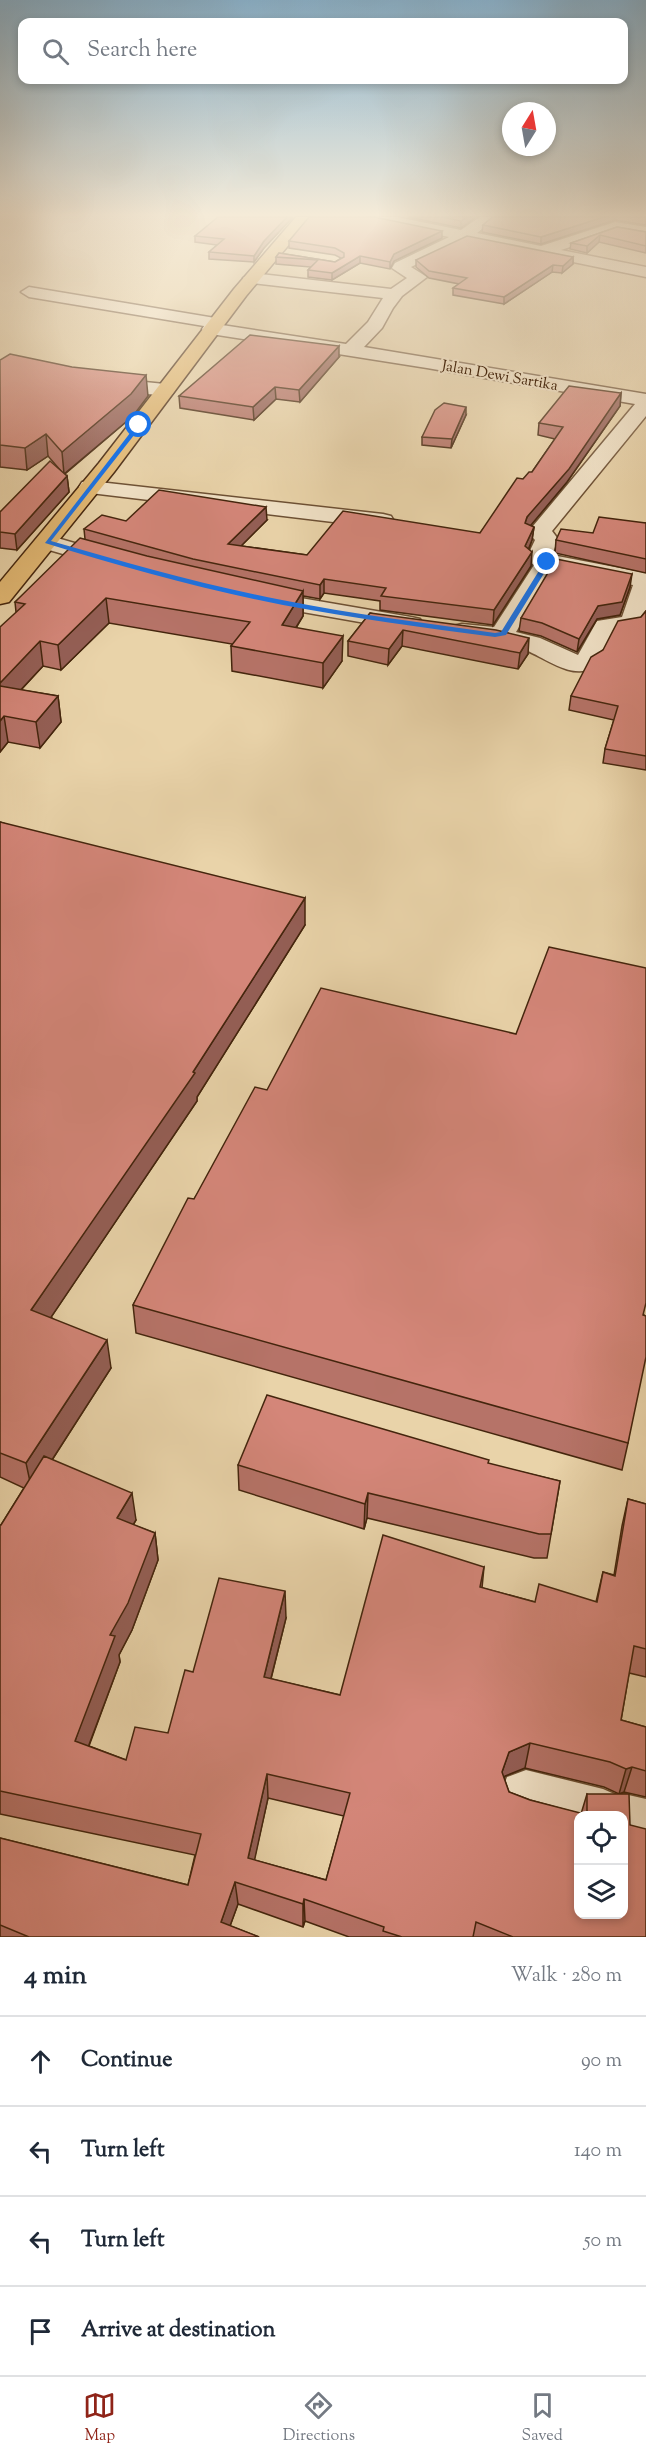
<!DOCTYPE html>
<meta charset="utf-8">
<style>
:root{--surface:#fff;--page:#f6f6f7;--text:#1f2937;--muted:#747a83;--line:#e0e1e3;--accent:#8f2418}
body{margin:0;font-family:"Sorts Mill Goudy",serif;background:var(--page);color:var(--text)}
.controls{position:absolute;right:18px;bottom:18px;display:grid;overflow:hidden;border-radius:12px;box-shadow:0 3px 9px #0003}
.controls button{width:54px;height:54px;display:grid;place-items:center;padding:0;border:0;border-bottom:2px solid var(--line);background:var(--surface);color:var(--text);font:30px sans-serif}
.compass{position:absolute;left:502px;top:102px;width:54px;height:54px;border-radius:50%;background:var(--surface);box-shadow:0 3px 9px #0003;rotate:11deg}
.stop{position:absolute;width:18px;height:18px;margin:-14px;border:4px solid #1a73e8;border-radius:50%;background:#fff}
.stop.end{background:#1a73e8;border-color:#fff;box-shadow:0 2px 6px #0008}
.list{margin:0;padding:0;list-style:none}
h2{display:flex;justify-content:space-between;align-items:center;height:78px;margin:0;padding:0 24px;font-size:26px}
h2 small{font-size:20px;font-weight:400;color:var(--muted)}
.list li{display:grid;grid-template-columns:39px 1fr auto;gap:18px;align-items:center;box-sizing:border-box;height:90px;padding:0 24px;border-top:2px solid var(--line)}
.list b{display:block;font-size:22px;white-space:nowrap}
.list em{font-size:20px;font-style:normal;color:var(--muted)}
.icon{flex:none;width:33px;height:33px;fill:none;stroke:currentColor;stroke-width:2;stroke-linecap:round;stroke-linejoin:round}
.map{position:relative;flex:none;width:646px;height:1937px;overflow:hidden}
.search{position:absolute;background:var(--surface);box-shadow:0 3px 9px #0003;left:18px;right:18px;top:18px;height:66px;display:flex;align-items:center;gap:15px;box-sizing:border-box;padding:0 21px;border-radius:12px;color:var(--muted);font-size:22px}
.sheet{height:438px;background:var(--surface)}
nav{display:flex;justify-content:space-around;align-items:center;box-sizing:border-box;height:84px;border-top:2px solid var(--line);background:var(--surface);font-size:16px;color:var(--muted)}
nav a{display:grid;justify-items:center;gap:3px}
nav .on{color:var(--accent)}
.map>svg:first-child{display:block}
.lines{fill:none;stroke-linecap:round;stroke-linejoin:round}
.minor-casing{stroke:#6d5034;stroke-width:3}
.major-casing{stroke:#44250d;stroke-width:3}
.minor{fill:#f1e2c7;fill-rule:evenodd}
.major{fill:#e4ba74;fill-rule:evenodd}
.wall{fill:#b67368;stroke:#44250d;stroke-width:1.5;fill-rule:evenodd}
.shaded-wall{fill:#945e55;stroke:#44250d;stroke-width:1.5}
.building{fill:#d48679;stroke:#44250d;stroke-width:1.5;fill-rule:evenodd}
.route{fill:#1a73e8}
.labels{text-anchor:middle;stroke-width:4.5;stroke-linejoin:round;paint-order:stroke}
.far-street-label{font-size:15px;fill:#44250d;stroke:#f1e2c7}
</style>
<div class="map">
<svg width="646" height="1937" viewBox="0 0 646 1937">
<rect width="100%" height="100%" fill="#e9d3a9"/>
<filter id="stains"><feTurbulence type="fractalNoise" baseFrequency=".00333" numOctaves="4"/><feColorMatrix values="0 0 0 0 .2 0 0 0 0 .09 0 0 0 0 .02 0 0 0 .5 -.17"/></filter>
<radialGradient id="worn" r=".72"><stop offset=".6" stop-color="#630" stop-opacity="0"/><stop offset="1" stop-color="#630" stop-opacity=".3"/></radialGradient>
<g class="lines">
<g class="minor-casing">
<g id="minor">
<path d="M368 217H397L461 230 480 217H497L477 233 541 246 615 222 646 227V237L616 232 561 250 646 267V277L466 240 411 267 427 277 402 296 393 308 382 328 364 347 646 394V416L552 531 558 539 552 555 646 573V619L639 628 615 632C610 643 605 662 593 668 570 680 543 656 523 649 503 642 482 641 462 638L453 636 450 631 453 626 462 624 494 627 534 565 526 559 535 540 528 532 635 404 427 368 211 334 205 333 202 329 204 326 29 297 21 292 29 287 221 319 224 323 222 325 346 344 368 322 383 298 251 283 243 278 251 273 391 289 407 278 392 268 395 263 449 237 375 222ZM554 569 633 585 622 617 597 621 578 655 540 638 516 632Z"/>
<path d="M104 378 165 384 172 386 175 390 172 394 165 396 97 388 94 384 97 380Z"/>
<path d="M90 481 383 514 391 516 394 521 391 526 383 528 82 492 79 487 82 482Z"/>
<path d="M47 535 119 556 123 561 119 566 111 568 39 547 36 542 39 537Z"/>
<path d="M260 591 411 617 420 619 423 624 420 629 411 631 251 603 248 598 251 593Z"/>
<path d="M526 1770 603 1789 619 1796 624 1794 646 1799V1853L624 1847V1816H578V1836L526 1822 507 1815 500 1796 507 1777Z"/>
</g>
</g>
<g class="major-casing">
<path id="major" d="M296 217H312L246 296 114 472 9 602 0 604V582L99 463 234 289Z"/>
</g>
<use href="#minor" class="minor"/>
<use href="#major" class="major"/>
</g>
<g class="wall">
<path d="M408 217H476L461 228Z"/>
<path d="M493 217H646V225L615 220 541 244 482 232 483 225Z"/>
<path d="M292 218 264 248 254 262 209 259V252L217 245 195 242V236Z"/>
<path d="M617 227 646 232V253L599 242 587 253 570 249 571 243Z"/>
<path d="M442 238 394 261 390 269 360 263 332 280 308 277V270L311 267 276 264V257L279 253 335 262 341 258 335 255 289 248V241Z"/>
<path d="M573 257V264L562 273 552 272 504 304 453 295V288L459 284 429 278 416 267V260Z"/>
<path d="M339 357 300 402 276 399 254 420 180 408 179 396Z"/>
<path d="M0 360 148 396 133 416 65 474 67 476 69 492 17 550 0 548V512L61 471 48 456 27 470 0 467Z"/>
<path d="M621 393 620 406 567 482 531 525 534 527 532 540 529 549 531 566 493 625 380 610V601L324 593 320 599 303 596V616L296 628 342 661 323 688 232 671 231 646 232 644 109 623 61 670 43 666 21 690 58 696 61 722 40 748 8 742 0 752 16 612 15 602 85 539 84 529 126 521 267 520 241 546 307 555 480 533 523 479 532 472 555 439 538 435 539 423Z"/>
<path d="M466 415 451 448 422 445V437Z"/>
<path d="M646 523V573L555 553 556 540Z"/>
<path d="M630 587 620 615 597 619 577 652 541 636 519 631 521 618Z"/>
<path d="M646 611V770L603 763 605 749 614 720 569 710 571 696 603 650 641 617Z"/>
<path d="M370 613 528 654 518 669 402 646 388 665 348 656V641Z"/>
<path d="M0 822 305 925 197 1097V1101L51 1317 111 1368 52 1460 136 1520 133 1525 155 1533 158 1560 132 1630 119 1655 120 1662 89 1746 126 1760 168 1733 193 1672 286 1618 271 1679 340 1695 484 1567 482 1588 535 1602H596L603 1572 614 1575 622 1526 628 1499 646 1504V1677L629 1673 621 1720 646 1727V1797L624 1792 619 1794 604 1787 525 1768 505 1776 504 1778 509 1792 530 1800 581 1814 587 1794 630 1825 646 1937H349L305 1921 303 1927 238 1904 230 1926 259 1937H0V1838L188 1885 195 1855 0 1814V1525H1L24 1488 0 1477ZM268 1798 344 1816 326 1880 254 1860Z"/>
<path d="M516 1034 644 1315 628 1443 622 1470 136 1333 133 1305 194 1199 267 1090Z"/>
<path d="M488 1464 560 1481 547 1558H534L367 1518 364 1529 239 1490 238 1465Z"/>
</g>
<g class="shaded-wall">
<path d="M287 217H292V218L264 248 254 262V256L264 241Z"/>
<path d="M467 217H476L461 228V221Z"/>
<path d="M604 217H616L615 220 541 244V237Z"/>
<path d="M442 231V238L394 261 390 269V262L394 254Z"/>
<path d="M600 235 599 242 587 253V246Z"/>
<path d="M360 256V263L332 280V273Z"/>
<path d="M573 257V264L562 273 563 266Z"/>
<path d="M553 265 552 272 504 304V297Z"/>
<path d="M339 346V357L300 402 299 390Z"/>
<path d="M146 375 148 396 133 416 64 474 62 452Z"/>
<path d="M275 387 276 399 254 420 253 407Z"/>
<path d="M621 393 620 406 567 482 526 531 525 523 527 517Z"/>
<path d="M466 407V415L451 448 452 439Z"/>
<path d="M46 434 48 456 27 470 25 448Z"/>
<path d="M67 476 69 492 17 550 15 534Z"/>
<path d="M266 507 267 520 229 558 228 544Z"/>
<path d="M534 527 532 540 524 560 525 546Z"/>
<path d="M532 552 531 566 493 625 494 610Z"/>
<path d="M632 574 630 587 620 615 597 619 577 652 579 639 598 606Z"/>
<path d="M324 579V593L320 599V585Z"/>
<path d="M303 591V616L282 650V625Z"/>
<path d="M106 598 109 623 61 670 58 645Z"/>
<path d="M403 630 402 646 388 665 389 649Z"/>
<path d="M343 636 342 661 323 688V663Z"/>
<path d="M529 638 528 654 518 669 520 653Z"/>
<path d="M40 641 43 666 1 711 0 702V683Z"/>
<path d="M58 696 61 722 40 748 36 722Z"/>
<path d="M4 716 8 742 0 752V721Z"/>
<path d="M305 898V925L197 1097V1101L37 1338 31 1310 193 1072Z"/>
<path d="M107 1340 111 1368 32 1491 26 1463Z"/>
<path d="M132 1493 136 1520 121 1545 117 1518Z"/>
<path d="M368 1493 367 1518 364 1529 365 1504Z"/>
<path d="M155 1533 158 1560 132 1630 119 1655 120 1662 81 1766 75 1741 110 1635Z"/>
<path d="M285 1591 286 1618 265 1702 264 1677Z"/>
<path d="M530 1743 525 1768 505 1776 498 1797 502 1772 509 1752Z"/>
<path d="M632 1767 624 1792 619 1794 626 1769Z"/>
<path d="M267 1774 268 1798 250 1881 248 1858Z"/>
<path d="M235 1882 238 1904 226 1937 221 1922Z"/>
<path d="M304 1899 305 1921 303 1927V1904Z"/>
</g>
<g class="building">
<path d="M218 217H287L264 241 254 256 209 252 224 239 195 236Z"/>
<path d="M309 217H374L442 231 394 254 390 262 360 256 332 273 308 270 318 260 276 257 279 253 335 262 344 257V253L335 248 289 241Z"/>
<path d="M442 217H467L461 221Z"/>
<path d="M493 217H604L541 237 483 225Z"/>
<path d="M617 227 646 232V246L600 235 587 246 571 243Z"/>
<path d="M467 236 573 257 563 266 553 265 504 297 453 288 467 278 429 271 416 260Z"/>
<path d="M250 335 339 346 299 390 275 387 253 407 179 396Z"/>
<path d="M10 354 72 367 146 375 131 394 62 452 46 434 25 448 0 445V360Z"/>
<path d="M569 386 621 393 569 469 527 517 525 523 534 527 525 546 532 552 494 610 381 596 386 588 324 579 320 585 193 559 84 529 102 515 126 521 159 490 266 507 228 544 307 555 343 511 480 533 517 478 523 479 529 472H532L563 427 539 423Z"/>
<path d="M444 403 466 407 452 439 422 437 435 410Z"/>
<path d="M50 461 67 476 15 534 0 532V512Z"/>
<path d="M599 517 646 523V559L556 540 561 529 593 533Z"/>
<path d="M80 538 147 556 303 591 282 625 343 636 323 663 231 646 250 622 106 598 58 645 40 641 0 683V627L25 604 15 602Z"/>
<path d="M556 559 632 574 622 602 598 606 579 639 542 623 521 618Z"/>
<path d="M646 611V756L605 749 618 706 571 696 591 657 603 650 618 621 641 617Z"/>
<path d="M370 613 496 630 529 638 520 653 403 630 389 649 348 641Z"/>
<path d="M0 686 58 696 36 722 4 716 0 721Z"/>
<path d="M0 822 305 898 193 1072 195 1073 31 1310 107 1340 26 1463 0 1453Z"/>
<path d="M549 947 646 968V1303L643 1315 646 1316V1357L628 1443 133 1305 188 1198 194 1199 255 1087 267 1090 321 988 516 1034Z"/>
<path d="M267 1395 489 1460 488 1463 560 1481 551 1534H539L368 1493 365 1504 238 1465Z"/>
<path d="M44 1456 132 1493 117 1518 155 1533 128 1603 110 1635 115 1636 75 1741 126 1760 135 1727 168 1733 185 1670 193 1672 219 1578 285 1591 264 1677 340 1695 383 1535 484 1567 480 1587 535 1602 539 1584 597 1602 603 1572 615 1576 628 1499 646 1504V1649L634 1646 621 1720 646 1727V1771L632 1767 626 1769 610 1762 530 1743 509 1752 502 1772 509 1792 530 1800 584 1814 587 1812V1794H629L630 1825 646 1829V1937H513L476 1922 473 1937H402L383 1931 384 1927 304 1899 303 1904 235 1882 221 1922 259 1937H29L0 1925V1838L188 1885 201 1834 0 1791V1525H1ZM267 1774 350 1793 326 1880 248 1858ZM579 1815H624V1914H579Z"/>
</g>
<linearGradient id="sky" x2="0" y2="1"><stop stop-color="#89b5d2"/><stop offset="0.44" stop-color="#f5ebd8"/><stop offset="1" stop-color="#f5ebd8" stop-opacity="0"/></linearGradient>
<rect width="646" height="488" fill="url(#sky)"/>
<path class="route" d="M137 424 142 425 51 541C127 563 204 585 282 600 352 614 424 623 495 633L501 632 545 561 551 562 506 635 495 637C424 628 353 618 283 605 202 589 123 567 45 543Z"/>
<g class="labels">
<g class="far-street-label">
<text transform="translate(500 375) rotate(10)" y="5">Jalan Dewi Sartika</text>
</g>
</g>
<rect width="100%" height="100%" filter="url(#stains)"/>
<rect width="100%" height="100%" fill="url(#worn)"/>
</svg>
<div class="controls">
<button><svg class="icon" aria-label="locate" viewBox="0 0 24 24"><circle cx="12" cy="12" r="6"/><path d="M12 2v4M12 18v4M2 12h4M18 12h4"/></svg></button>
<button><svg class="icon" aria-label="layers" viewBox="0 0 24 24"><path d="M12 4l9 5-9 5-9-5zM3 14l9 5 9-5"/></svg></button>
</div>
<svg class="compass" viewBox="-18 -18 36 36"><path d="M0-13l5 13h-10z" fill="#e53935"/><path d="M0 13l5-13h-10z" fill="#747a83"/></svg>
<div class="stop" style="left:139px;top:425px"></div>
<div class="stop end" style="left:547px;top:562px"></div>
<div class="search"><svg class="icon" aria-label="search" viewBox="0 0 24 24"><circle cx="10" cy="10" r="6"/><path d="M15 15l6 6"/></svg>Search here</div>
</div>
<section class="sheet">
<h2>4 min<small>Walk · 280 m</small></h2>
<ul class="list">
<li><svg class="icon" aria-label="ahead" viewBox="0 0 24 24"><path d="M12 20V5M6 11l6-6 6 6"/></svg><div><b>Continue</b></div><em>90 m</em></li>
<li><svg class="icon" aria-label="left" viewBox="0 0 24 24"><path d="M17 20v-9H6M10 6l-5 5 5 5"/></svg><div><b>Turn left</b></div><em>140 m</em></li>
<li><svg class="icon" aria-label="left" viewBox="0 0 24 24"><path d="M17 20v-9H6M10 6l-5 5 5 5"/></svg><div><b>Turn left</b></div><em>50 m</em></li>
<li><svg class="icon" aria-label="arrive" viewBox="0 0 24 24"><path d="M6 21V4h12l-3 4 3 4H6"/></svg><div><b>Arrive at destination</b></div></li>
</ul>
</section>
<nav>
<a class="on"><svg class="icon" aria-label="map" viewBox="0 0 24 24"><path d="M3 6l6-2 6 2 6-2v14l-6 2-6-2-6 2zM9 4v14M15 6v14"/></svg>Map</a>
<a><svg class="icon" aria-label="directions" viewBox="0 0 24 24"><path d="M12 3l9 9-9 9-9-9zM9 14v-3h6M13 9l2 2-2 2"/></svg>Directions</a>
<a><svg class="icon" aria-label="saved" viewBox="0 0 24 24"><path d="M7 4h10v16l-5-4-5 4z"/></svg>Saved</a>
</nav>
